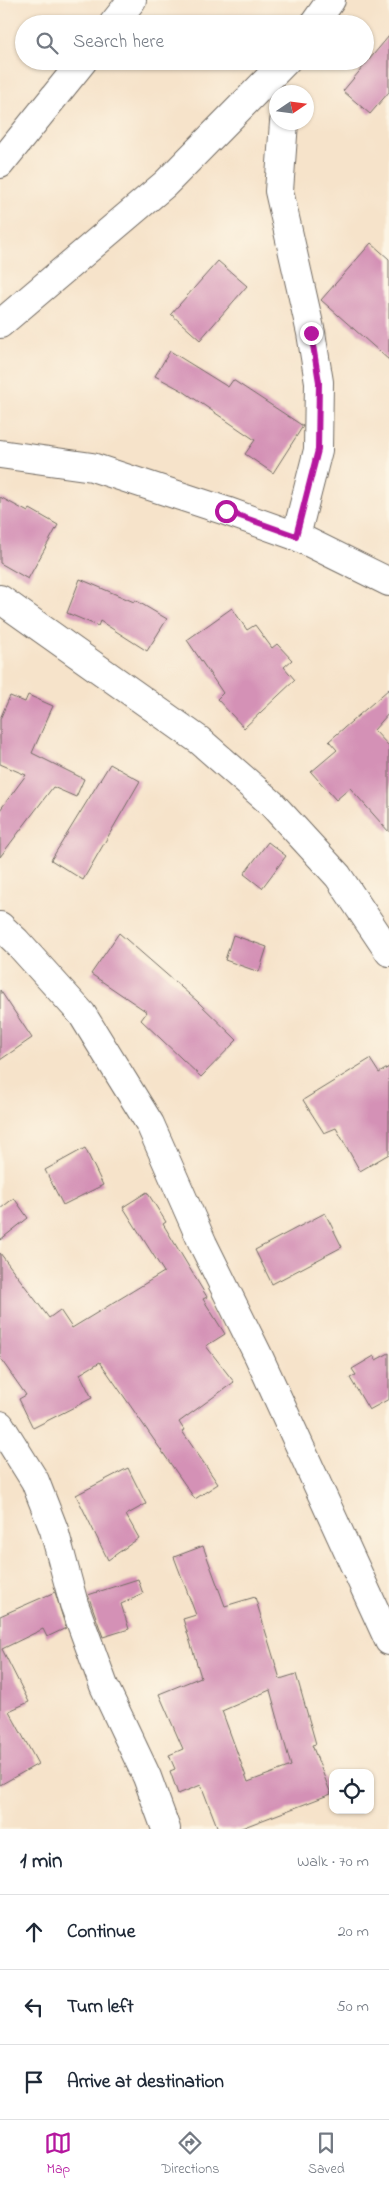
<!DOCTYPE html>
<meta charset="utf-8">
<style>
:root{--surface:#fff;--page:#f2f2f3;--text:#1f2937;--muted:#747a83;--line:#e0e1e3;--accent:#b5179e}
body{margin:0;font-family:"Indie Flower",sans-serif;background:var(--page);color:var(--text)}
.controls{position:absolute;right:15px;bottom:15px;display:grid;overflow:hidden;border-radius:10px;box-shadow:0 1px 4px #0004}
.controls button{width:45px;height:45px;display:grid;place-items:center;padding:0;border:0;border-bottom:1px solid var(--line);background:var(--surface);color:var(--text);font:25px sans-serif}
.compass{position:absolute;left:269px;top:85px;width:45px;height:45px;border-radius:50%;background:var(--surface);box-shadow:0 1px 4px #0004;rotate:77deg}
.stop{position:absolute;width:15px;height:15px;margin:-11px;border:4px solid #b5179e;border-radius:50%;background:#fff}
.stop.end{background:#b5179e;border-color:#fff;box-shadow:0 1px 5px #0008}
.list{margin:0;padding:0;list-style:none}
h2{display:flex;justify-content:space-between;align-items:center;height:65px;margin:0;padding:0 20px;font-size:21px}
h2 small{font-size:16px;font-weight:400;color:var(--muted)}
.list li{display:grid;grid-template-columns:32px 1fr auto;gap:15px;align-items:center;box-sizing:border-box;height:75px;padding:0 20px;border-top:1px solid var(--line)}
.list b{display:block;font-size:19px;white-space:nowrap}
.list em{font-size:16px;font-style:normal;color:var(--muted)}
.icon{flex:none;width:28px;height:28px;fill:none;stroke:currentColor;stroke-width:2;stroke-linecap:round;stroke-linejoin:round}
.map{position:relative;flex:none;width:389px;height:1829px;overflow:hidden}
.search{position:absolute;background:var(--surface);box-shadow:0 1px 4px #0004;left:15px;right:15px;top:15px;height:55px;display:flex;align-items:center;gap:12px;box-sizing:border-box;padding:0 18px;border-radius:28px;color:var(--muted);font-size:19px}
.sheet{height:290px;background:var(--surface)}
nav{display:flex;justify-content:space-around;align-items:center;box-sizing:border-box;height:70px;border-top:1px solid var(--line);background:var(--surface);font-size:14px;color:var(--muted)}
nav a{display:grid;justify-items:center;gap:2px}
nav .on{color:var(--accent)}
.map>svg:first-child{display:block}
.building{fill:#d491b6;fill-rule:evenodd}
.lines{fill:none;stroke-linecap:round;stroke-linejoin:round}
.street-casing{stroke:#726b63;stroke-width:30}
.street{stroke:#fff;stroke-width:28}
.route{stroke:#b5179e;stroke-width:6}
</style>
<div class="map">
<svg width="389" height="1829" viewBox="0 0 389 1829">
<rect width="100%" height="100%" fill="#fcf5e5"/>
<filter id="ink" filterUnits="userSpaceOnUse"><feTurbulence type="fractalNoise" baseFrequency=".02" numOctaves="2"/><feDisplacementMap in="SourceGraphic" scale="10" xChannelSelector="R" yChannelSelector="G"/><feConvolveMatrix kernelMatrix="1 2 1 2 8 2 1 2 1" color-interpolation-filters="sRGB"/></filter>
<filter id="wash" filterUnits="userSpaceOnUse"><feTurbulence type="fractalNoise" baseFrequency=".0096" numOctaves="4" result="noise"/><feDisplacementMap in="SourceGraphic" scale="20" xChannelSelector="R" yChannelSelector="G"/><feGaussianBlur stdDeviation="1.12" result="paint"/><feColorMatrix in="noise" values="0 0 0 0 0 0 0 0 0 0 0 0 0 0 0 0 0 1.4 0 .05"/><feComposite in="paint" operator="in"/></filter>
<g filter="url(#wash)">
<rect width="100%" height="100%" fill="#f6e3ca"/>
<g id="blocks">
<g class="building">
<path d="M389 36V92L370 114 343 91Z"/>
<path d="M371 243 389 259V360L321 300Z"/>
<path d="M218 261 247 286 200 340 171 314Z"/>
<path d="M170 351 228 387 233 380 303 426 273 473 245 454 255 440 183 391 155 376Z"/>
<path d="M0 497 28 512 30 509 58 525 28 579 0 563Z"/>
<path d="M80 579 134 602 135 600 167 619 147 651 100 621 98 626 67 613Z"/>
<path d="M232 608 247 630 255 625 272 648 277 644 292 660 284 667 295 680 244 728 217 699 223 693 187 640Z"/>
<path d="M389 689V713L374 730 389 746V832L350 788 336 800 311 772 337 750 329 741Z"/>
<path d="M28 695 53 706 32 753 84 779 76 797 53 787 0 857V810L26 775 0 764V719L10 696 25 702Z"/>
<path d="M110 764 140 781 83 880 51 860Z"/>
<path d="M268 842 286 856 262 888 244 874Z"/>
<path d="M119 933 197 1001 237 1040 201 1077 141 1020 147 1012 91 974Z"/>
<path d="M233 935 267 947 259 972 225 960Z"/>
<path d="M0 990 32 1038 0 1060Z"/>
<path d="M370 1059 379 1073 389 1067V1154L360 1171 336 1128 324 1133 303 1100Z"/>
<path d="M85 1148 103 1185 63 1205 45 1170Z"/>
<path d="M147 1192 166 1222 163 1224 207 1297 203 1299 225 1334 206 1346 234 1382 179 1422 184 1430 182 1431 218 1484 195 1499 100 1362 80 1374 92 1398 33 1428 19 1399 26 1395 0 1358V1253L49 1318 60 1310 72 1328 164 1272 123 1207Z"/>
<path d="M14 1198 28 1218 0 1240V1209Z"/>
<path d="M325 1213 342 1247 272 1284 255 1250Z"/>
<path d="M389 1353V1399L369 1410 350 1378 356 1375 352 1369 374 1356 376 1360Z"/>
<path d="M128 1468 146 1504 126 1515 139 1538 108 1560 76 1495Z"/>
<path d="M203 1546 225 1606 255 1597 280 1679 296 1674 316 1744 312 1745 331 1794 239 1829H218L201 1785 178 1794 170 1771 175 1769 169 1755 183 1749 159 1694 201 1677 183 1619 196 1615 174 1557ZM270 1690 291 1766 248 1782 222 1711Z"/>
<path d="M138 1579 143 1594 121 1604 129 1629 103 1637 88 1595Z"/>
<path d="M55 1592 66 1628 47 1637 43 1629 2 1649 29 1702 9 1711 38 1764 0 1785V1616Z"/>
</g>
</g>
</g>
<g filter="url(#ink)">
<use href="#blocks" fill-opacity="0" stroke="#726b63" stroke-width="1"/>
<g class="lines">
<g class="street-casing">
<g id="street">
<path d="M113 24 132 0"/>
<path d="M314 24 331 0"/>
<path d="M284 122 279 191 311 333 319 382 318 450 296 536"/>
<path d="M0 164 83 61"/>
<path d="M0 324 165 184 286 61"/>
<path d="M0 454 92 467 226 511 296 536 389 582"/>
<path d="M0 599 199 740 271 803 338 876 389 952"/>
<path d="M0 926 16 941 82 1014 150 1124 203 1244 258 1355 389 1641"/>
<path d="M0 1425 35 1481 54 1530 74 1604 104 1686 147 1777 166 1829"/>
</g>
</g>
<use href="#street" class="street"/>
</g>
</g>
<g class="lines" filter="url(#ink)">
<path class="route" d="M226 511 296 536 318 450 319 382 311 333"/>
</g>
</svg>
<div class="controls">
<button><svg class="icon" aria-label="locate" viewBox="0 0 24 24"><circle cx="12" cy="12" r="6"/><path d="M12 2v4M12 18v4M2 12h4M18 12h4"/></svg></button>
</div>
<svg class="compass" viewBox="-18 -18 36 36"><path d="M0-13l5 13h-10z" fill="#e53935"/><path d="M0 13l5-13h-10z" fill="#747a83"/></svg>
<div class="stop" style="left:226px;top:511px"></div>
<div class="stop end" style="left:311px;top:333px"></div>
<div class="search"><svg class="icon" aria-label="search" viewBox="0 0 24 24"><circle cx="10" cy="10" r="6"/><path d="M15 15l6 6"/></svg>Search here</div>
</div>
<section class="sheet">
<h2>1 min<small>Walk · 70 m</small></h2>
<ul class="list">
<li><svg class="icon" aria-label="ahead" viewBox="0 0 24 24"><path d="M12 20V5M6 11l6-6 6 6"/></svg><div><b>Continue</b></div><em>20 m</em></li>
<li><svg class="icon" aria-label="left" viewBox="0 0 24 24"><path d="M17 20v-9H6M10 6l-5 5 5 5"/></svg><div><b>Turn left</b></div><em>50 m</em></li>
<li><svg class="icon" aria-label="arrive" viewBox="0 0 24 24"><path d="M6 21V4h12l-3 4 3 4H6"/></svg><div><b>Arrive at destination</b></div></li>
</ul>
</section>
<nav>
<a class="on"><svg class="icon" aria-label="map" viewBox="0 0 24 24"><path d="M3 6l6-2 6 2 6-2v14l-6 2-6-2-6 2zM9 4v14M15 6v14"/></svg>Map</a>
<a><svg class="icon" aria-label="directions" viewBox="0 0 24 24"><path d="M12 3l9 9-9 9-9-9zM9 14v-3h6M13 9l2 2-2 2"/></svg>Directions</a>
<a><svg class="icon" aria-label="saved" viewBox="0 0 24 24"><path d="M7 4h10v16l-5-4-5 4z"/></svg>Saved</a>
</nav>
